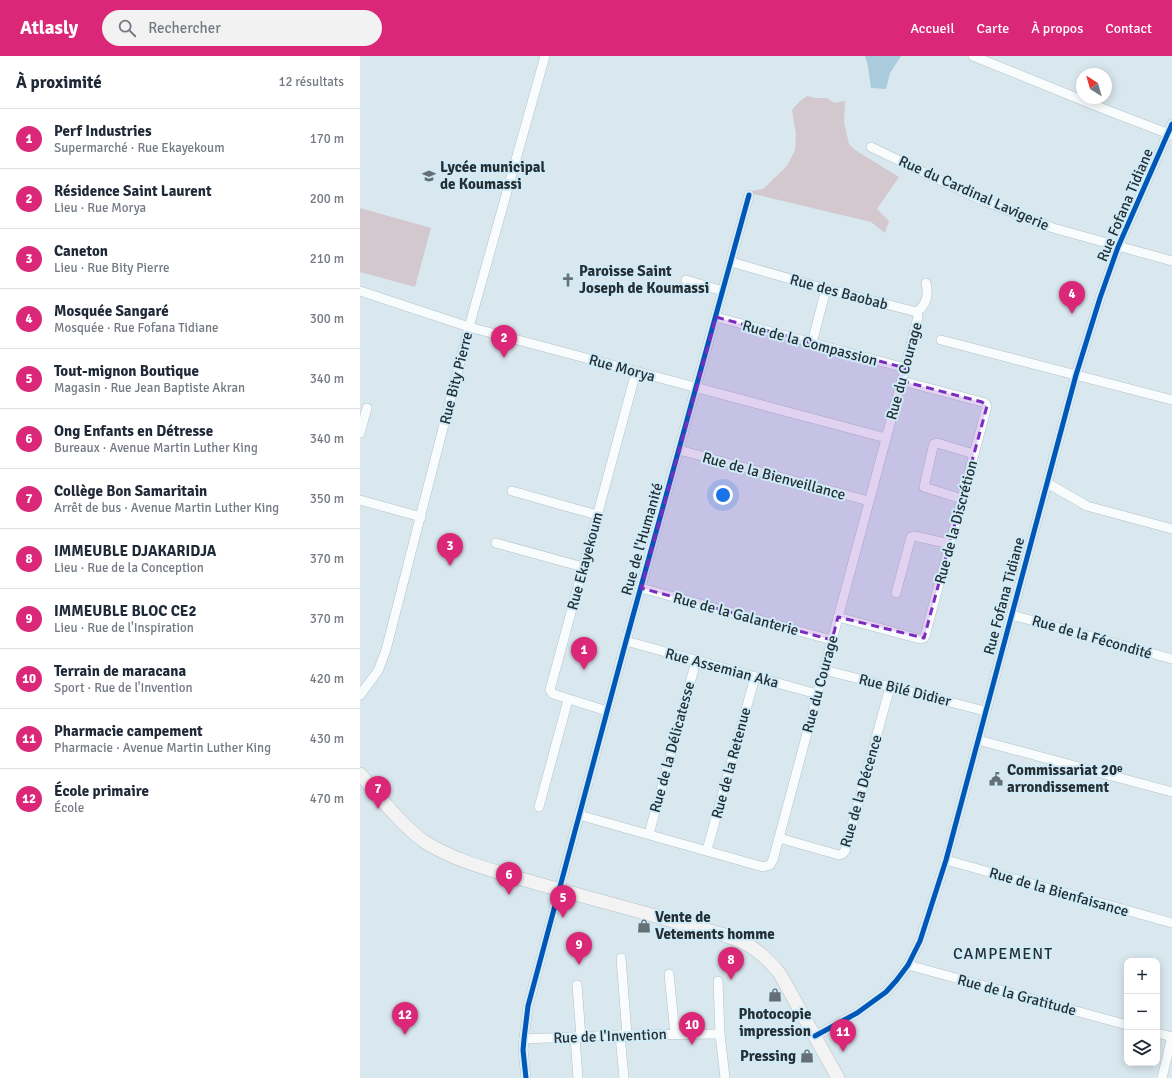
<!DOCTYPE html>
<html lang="fr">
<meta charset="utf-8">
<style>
:root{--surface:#fff;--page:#f2f2f3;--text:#1f2937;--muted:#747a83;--line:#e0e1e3;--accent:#db2777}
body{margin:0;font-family:Signika,sans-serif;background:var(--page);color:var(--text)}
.controls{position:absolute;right:12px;bottom:12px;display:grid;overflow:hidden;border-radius:8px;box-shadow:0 2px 10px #0003}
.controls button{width:36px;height:36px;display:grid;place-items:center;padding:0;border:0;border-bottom:1px solid var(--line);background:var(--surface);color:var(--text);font:20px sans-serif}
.compass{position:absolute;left:716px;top:12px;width:36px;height:36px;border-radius:50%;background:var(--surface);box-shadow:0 2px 10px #0003;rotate:323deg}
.you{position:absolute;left:363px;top:439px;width:14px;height:14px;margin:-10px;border:3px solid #fff;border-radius:50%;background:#1a73e8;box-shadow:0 0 0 6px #1a73e833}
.badge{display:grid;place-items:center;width:26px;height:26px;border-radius:50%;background:var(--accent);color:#fff;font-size:13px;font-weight:700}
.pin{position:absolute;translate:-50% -33px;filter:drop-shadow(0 1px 2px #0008)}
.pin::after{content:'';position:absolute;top:21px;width:14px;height:12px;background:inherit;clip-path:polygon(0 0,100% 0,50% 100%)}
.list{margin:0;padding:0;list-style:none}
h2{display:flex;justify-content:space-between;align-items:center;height:52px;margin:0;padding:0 16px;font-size:17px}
h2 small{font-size:13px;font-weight:400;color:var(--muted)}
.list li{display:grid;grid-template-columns:26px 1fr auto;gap:12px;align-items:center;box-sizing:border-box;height:60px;padding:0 16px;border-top:1px solid var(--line)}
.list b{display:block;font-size:15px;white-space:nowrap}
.list p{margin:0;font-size:13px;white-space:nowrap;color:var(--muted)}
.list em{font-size:13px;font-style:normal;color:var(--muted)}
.icon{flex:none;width:22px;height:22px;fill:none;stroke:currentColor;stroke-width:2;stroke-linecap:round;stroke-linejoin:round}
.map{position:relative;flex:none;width:812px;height:1022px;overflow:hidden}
header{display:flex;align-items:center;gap:24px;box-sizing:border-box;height:56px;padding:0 20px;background:var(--accent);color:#fff}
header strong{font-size:19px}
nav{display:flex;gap:22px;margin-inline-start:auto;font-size:14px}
.search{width:280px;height:36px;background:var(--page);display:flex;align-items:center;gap:10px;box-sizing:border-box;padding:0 14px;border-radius:22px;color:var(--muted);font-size:15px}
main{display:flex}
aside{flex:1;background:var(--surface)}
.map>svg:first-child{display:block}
.green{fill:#d2c8cd}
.water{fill:#a9cbdb}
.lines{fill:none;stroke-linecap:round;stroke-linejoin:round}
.street-casing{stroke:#b5c0c6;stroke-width:10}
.secondary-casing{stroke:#b5c0c6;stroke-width:14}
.street{stroke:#f9fcfd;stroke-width:9}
.secondary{stroke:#f3f3f4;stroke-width:13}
.cycleway-casing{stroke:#d0ebf8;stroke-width:8}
.cycleway{stroke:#0057b8;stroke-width:5}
.marked{fill:#7b2cbf;fill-opacity:0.2;stroke:#7b2cbf;stroke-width:3;stroke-dasharray:8 5;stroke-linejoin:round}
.labels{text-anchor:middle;stroke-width:4;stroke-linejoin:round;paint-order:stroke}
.poi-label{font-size:15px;font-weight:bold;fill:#252f34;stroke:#d0ebf8;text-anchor:start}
.street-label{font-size:15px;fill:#252f34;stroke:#d0ebf8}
.neighbourhood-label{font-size:16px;letter-spacing:1px;fill:#252f34;stroke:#d0ebf8}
</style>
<header>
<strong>Atlasly</strong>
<div class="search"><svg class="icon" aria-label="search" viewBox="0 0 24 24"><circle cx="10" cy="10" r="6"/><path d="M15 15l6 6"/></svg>Rechercher</div>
<nav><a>Accueil</a><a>Carte</a><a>À propos</a><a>Contact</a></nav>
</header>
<main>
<aside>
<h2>À proximité<small>12 résultats</small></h2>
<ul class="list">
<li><span class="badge">1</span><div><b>Perf Industries</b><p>Supermarché · Rue Ekayekoum</p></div><em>170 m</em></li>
<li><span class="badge">2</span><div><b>Résidence Saint Laurent</b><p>Lieu · Rue Morya</p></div><em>200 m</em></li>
<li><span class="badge">3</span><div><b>Caneton</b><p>Lieu · Rue Bity Pierre</p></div><em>210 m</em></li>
<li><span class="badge">4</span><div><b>Mosquée Sangaré</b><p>Mosquée · Rue Fofana Tidiane</p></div><em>300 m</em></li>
<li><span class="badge">5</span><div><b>Tout-mignon Boutique</b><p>Magasin · Rue Jean Baptiste Akran</p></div><em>340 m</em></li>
<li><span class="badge">6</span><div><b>Ong Enfants en Détresse</b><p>Bureaux · Avenue Martin Luther King</p></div><em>340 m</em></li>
<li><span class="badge">7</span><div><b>Collège Bon Samaritain</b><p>Arrêt de bus · Avenue Martin Luther King</p></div><em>350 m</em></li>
<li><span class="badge">8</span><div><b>IMMEUBLE DJAKARIDJA</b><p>Lieu · Rue de la Conception</p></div><em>370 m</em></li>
<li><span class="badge">9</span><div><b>IMMEUBLE BLOC CE2</b><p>Lieu · Rue de l'Inspiration</p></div><em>370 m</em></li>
<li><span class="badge">10</span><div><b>Terrain de maracana</b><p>Sport · Rue de l'Invention</p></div><em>420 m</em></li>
<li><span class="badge">11</span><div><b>Pharmacie campement</b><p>Pharmacie · Avenue Martin Luther King</p></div><em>430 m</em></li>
<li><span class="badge">12</span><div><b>École primaire</b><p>École</p></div><em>470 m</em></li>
</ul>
</aside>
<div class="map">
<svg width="812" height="1022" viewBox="0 0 812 1022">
<rect width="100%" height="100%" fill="#d9e8ef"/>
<g class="green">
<path d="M447 40 456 42H467L474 47 485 45 484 66 489 88 495 94 539 121 517 153 529 165 525 177 511 166 385 136 403 133 427 110 435 94 436 78 432 54 440 45Z"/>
<path d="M0 152 71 172 55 231 0 216Z"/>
</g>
<path class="water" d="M505 0H541L530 17 526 33 511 32 508 10Z"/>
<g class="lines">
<g class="street-casing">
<g id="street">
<path d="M613 0 749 55 812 79"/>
<path d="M511 91 619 143 693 172 812 205"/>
<path d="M371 206 466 233 557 256C566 249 569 239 566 227"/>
<path d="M326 224 363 235"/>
<path d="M0 235 109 271 526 382"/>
<path d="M356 261 545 312"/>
<path d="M581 284 812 344"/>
<path d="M452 287 466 233"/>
<path d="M0 377 7 352"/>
<path d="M319 394 509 445"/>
<path d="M687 427 727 450 812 473"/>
<path d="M152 435 237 459"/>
<path d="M602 443 564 431 573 391 574 388 577 387 614 398"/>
<path d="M0 444 61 461"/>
<path d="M136 487 223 511"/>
<path d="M281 532 472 584"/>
<path d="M536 537 551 481 554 480 590 488"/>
<path d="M652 559 812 603"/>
<path d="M478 561 560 583 564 582 565 580 627 350 625 347 622 346 542 325"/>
<path d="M266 585 457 638"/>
<path d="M464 614 625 655"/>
<path d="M0 639 18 615 26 594 109 271 185 0"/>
<path d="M247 655 193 638 190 634 276 316"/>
<path d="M618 684 812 736"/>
<path d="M179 751 208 644"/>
<path d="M219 759 403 811 410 809 413 804 545 312 558 261 557 256"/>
<path d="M289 778 336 605"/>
<path d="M419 782 479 799 482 798 485 795 530 631"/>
<path d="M347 794 395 621"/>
<path d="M586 804 812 867"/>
<path d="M261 902 267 979"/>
<path d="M548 909 767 969"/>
<path d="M309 918 315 978"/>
<path d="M358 925 360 978 365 1022"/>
<path d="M217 929 221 981"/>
<path d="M797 977 812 981"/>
<path d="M260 979 264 1022"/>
<path d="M455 980 497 957 526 936 536 925 548 909 560 885 586 804 716 319 740 242 758 191 812 68"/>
<path d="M215 981 218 1022"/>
<path d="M164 983 260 979 360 978"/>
<path d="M166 1022 163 994 164 983 168 950 266 585 389 139"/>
<path d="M802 1022 812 980"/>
</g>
</g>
<g class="secondary-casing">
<path id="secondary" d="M0 718C20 741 40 768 65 786 98 807 142 817 179 828 240 845 300 861 361 878 370 881 380 884 388 889 401 896 411 907 420 918L478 1022"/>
</g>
<use href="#street" class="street"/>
<use href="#secondary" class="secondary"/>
<g class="cycleway-casing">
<g id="cycleway">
<path d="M455 980 497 957 526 936 536 925 548 909 560 885 586 804 716 319 740 242 758 191 812 68"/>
<path d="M166 1022 163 994 164 983 168 950 266 585 389 139"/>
</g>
</g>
<use href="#cycleway" class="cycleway"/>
</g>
<path class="marked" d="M356 261 545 312 542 325 622 346 627 350 564 582 478 561 472 584 281 532Z"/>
<defs>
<g id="school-bare" transform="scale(1.08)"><path d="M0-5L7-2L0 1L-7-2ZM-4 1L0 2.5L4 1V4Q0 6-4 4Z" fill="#647075" stroke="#d0ebf8" stroke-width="2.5" paint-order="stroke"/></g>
<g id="church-bare" transform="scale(1.08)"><path d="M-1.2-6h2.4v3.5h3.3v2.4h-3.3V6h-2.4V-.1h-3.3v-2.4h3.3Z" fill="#647075" stroke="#d0ebf8" stroke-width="2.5" paint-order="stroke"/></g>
<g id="civic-bare" transform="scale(1.08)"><path d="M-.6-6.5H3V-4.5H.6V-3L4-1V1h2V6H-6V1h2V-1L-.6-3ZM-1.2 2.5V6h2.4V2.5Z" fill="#647075" stroke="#d0ebf8" stroke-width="2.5" paint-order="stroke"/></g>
<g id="shop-bare" transform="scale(1.08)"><path d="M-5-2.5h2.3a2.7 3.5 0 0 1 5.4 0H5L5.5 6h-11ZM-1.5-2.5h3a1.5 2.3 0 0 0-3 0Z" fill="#647075" stroke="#d0ebf8" stroke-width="2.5" paint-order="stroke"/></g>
</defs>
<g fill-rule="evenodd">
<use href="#school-bare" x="69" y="120"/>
<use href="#church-bare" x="208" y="224"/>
<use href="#civic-bare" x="636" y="723"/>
<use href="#shop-bare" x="284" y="870"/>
<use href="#shop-bare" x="415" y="939"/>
<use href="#shop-bare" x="447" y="1000"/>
</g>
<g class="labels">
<g class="poi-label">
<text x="80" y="116">Lycée municipal<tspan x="80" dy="17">de Koumassi</tspan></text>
<text x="219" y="220">Paroisse Saint<tspan x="219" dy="17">Joseph de Koumassi</tspan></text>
<text x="647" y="719">Commissariat 20ᵉ<tspan x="647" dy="17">arrondissement</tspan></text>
<text x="295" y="866">Vente de<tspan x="295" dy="17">Vetements homme</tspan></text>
<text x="415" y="963" text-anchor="middle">Photocopie<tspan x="415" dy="17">impression</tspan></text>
<text x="436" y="1005" text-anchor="end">Pressing</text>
</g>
<g class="street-label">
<text transform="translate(614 137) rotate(24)" y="5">Rue du Cardinal Lavigerie</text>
<text transform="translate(765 149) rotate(-67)" y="5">Rue Fofana Tidiane</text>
<text transform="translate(479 236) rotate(15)" y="5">Rue des Baobab</text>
<text transform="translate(450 287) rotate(15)" y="5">Rue de la Compassion</text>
<text transform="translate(262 312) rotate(15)" y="5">Rue Morya</text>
<text transform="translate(544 315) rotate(-75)" y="5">Rue du Courage</text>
<text transform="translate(96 322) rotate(-76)" y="5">Rue Bity Pierre</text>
<text transform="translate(414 420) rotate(15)" y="5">Rue de la Bienveillance</text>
<text transform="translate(596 466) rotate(-75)" y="5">Rue de la Discrétion</text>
<text transform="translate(282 483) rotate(-74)" y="5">Rue de l'Humanité</text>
<text transform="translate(225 505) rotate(-75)" y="5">Rue Ekayekoum</text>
<text transform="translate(644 540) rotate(-75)" y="5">Rue Fofana Tidiane</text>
<text transform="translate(376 558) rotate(15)" y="5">Rue de la Galanterie</text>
<text transform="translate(732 581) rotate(16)" y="5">Rue de la Fécondité</text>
<text transform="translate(362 612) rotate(15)" y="5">Rue Assemian Aka</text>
<text transform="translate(460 628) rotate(-75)" y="5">Rue du Courage</text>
<text transform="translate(545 634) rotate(14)" y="5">Rue Bilé Didier</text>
<text transform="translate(312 691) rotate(-75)" y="5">Rue de la Délicatesse</text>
<text transform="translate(371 707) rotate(-75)" y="5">Rue de la Retenue</text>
<text transform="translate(501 735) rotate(-74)" y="5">Rue de la Décence</text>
<text transform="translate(699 836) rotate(16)" y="5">Rue de la Bienfaisance</text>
<text transform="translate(657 939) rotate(15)" y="5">Rue de la Gratitude</text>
<text transform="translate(250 980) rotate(-2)" y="5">Rue de l'Invention</text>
</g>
<g class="neighbourhood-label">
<text x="643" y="903">CAMPEMENT</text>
</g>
</g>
</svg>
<div class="controls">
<button>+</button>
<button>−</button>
<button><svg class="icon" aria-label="layers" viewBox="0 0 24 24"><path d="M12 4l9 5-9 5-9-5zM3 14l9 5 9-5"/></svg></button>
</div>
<svg class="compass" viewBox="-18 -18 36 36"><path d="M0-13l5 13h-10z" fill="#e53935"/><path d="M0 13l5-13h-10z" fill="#747a83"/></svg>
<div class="you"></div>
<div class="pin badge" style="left:224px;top:614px">1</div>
<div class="pin badge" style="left:144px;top:302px">2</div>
<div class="pin badge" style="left:90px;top:510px">3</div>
<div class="pin badge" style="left:712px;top:258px">4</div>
<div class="pin badge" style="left:203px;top:862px">5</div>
<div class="pin badge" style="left:149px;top:839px">6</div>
<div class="pin badge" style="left:18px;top:753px">7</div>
<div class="pin badge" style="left:371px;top:924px">8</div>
<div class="pin badge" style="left:219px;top:909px">9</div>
<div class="pin badge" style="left:332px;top:989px">10</div>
<div class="pin badge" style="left:483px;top:996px">11</div>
<div class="pin badge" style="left:45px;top:979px">12</div>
</div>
</main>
